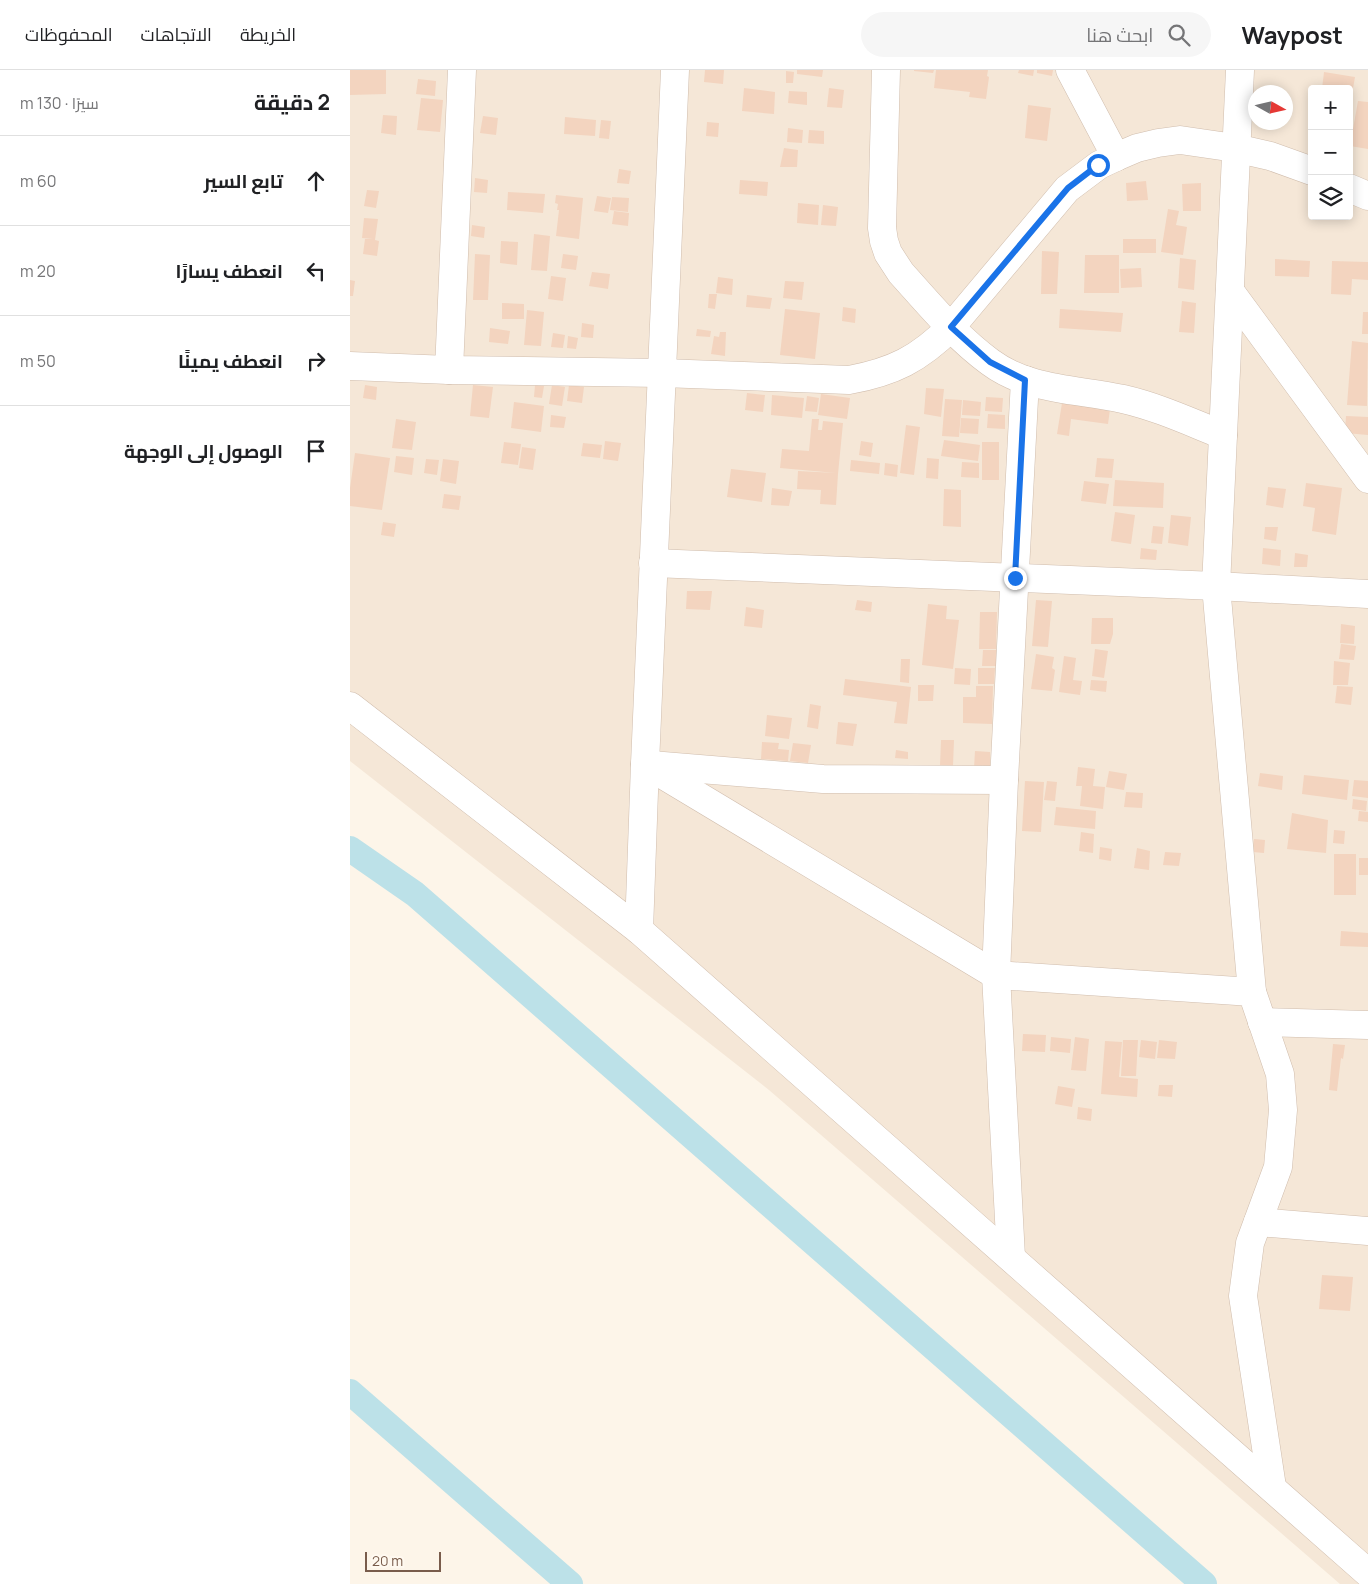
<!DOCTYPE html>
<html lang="ar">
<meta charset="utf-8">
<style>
:root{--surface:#fff;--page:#f6f6f6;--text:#202124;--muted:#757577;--line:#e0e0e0}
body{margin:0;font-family:Manrope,Cairo,sans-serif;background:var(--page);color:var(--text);direction:rtl}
.controls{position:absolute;right:15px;top:15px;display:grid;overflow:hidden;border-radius:5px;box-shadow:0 2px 12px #0003}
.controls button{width:45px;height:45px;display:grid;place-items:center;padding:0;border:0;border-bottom:1px solid var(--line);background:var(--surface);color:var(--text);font:25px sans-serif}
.compass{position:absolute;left:898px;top:15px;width:45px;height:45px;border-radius:50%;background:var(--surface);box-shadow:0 2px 12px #0003;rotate:98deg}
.scale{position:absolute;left:15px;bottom:12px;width:76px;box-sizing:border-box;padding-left:5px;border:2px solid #795c4b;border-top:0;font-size:14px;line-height:18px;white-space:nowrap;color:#795c4b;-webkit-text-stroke:4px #fff9f0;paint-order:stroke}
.stop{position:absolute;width:15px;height:15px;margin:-11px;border:4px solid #1a73e8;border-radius:50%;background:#fff}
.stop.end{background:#1a73e8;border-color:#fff;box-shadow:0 1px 5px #0008}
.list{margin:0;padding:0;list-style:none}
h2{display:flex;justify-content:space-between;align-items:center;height:65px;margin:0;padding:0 20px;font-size:21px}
h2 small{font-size:16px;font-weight:400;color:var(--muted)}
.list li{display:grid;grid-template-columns:32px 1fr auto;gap:15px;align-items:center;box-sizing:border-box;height:90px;padding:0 20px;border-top:1px solid var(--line)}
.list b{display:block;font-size:19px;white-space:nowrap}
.list em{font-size:16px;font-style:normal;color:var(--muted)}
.icon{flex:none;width:28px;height:28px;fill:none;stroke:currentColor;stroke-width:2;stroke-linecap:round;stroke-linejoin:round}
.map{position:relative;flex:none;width:1018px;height:1514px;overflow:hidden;direction:ltr}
header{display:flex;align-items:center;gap:30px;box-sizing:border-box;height:70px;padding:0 25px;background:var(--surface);border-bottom:1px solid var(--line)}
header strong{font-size:24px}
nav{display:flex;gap:28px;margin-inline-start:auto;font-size:18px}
.search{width:350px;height:45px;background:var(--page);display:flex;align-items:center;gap:12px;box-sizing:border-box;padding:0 18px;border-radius:28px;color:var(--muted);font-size:19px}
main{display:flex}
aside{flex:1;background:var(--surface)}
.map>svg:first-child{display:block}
.residential{fill:#f5e7d7;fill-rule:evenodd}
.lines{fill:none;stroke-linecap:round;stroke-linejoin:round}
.canal{stroke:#bce1e8;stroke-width:26}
.building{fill:#f3d4bf}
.minor-casing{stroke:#d0bdad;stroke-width:29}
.tertiary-casing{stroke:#d0bdad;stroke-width:29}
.minor{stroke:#fff;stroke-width:28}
.tertiary{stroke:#fff;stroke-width:28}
.route{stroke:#1a73e8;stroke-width:6}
</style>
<header>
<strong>Waypost</strong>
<div class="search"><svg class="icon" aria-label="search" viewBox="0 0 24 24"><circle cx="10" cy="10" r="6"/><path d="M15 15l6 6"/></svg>ابحث هنا</div>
<nav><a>الخريطة</a><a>الاتجاهات</a><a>المحفوظات</a></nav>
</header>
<main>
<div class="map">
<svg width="1018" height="1514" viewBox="0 0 1018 1514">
<rect width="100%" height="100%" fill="#fdf5e9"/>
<path class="residential" d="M0 0H1018V1514H990L419 1020 0 691ZM962 19H999V146H962ZM906 22H936V52H906Z"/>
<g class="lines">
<g class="canal">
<path d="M0 779 65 824 854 1514"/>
<path d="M0 1322 220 1514"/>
</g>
</g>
<g class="building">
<path d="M0 0H36V24L0 25Z"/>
<path d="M355 0H374L373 14 354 12Z"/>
<path d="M447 0H473L472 7 447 4Z"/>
<path d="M564 0H584L583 3 564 1Z"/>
<path d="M586 0H638L637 6 639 7 636 29 619 27 620 22 584 18Z"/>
<path d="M669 0H684L683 6 668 3Z"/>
<path d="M687 0H703L702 6 687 3Z"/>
<path d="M436 1 444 2 443 13H436Z"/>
<path d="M974 2 1005 7 1001 30H999V19H972Z"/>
<path d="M68 9 86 11 85 26 66 24Z"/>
<path d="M394 18 425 22 424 44 392 41Z"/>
<path d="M479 18 494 20 492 38 477 37Z"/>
<path d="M439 21 457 22V35L438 33Z"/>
<path d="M71 28 93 30 90 62 67 60Z"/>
<path d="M1008 31 1018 32V79L1000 76Z"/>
<path d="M678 35 701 38 697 71 675 68Z"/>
<path d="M33 45 47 46 46 65 31 63Z"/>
<path d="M133 46 148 48 146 65 130 63Z"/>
<path d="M215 47 246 50 245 66 214 64Z"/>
<path d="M251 50 261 51 259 69 249 68Z"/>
<path d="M357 52 369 53 368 67 356 66Z"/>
<path d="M438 58 453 60 452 73 437 72Z"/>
<path d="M459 60 474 61V74L458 73Z"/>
<path d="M434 78 448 80 447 97H430Z"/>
<path d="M269 99 281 101 279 114 267 113Z"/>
<path d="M125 108 138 110 137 123 124 122Z"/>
<path d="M390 110 418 112 417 126 389 124Z"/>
<path d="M796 111 798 130 777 131 776 113Z"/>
<path d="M851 113V141H833L832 114Z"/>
<path d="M17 120 29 121 26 138 14 136Z"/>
<path d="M158 122 195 124 193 143 157 140Z"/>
<path d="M206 125 233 128 229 169 206 166 209 140H207L208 134 205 133Z"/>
<path d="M247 126 261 128 258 143 244 141Z"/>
<path d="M262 127 279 128 278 142 260 140Z"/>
<path d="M448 133 469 135 468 155 447 153Z"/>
<path d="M473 135 488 137 486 156 471 155Z"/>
<path d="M818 139 829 141 826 155 837 157 833 185 811 182Z"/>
<path d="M264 141 279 143 278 156 262 154Z"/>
<path d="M14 148 28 149 25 170 29 171 27 186 13 184 15 169H23L12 168Z"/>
<path d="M122 155 135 157 134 168 121 166Z"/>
<path d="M184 164 200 166 197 201 181 200Z"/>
<rect x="773" y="169" width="33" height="14"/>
<path d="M151 171 168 172 167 195 150 193Z"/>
<path d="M692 181 709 182 707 224H691Z"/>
<path d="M125 184 140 185 138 230H123Z"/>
<path d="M213 184 228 186 226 200 211 198Z"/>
<path d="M735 185H769V223H734Z"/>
<path d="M830 188 846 190 844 220 828 218Z"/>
<path d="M925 189 960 191 959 207 925 206Z"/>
<path d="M982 191 1018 192V210L1002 209 1001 225 981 224Z"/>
<path d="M791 198 792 217 771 218 770 199Z"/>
<path d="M242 202 260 204 258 219 239 216Z"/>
<path d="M201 206 216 208 213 231 198 229Z"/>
<path d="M368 207 383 209 382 225 366 223Z"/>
<path d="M0 210 5 211 3 226H0Z"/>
<path d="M435 211 454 212 452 230 433 228Z"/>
<path d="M359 224H367L365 239 358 238Z"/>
<path d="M397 225 422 228 420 239 396 237Z"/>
<path d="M832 231 846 233 844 263 829 262Z"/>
<path d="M152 233 174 234V249H152Z"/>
<path d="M493 237 506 239 505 253 492 251Z"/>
<path d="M435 239 470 243 465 289 430 285Z"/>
<path d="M710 239 773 243 771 262 709 258Z"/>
<path d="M177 240 194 242 191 276 174 275Z"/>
<path d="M1013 242H1018V264H1012Z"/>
<path d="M232 253 244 255 243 268 231 267Z"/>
<path d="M140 258 160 261 158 274 139 272Z"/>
<path d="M347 259 361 261 360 267 346 266Z"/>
<path d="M370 262H376L375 286 361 284 364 266 369 267Z"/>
<path d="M203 263 215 265 213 278 201 277Z"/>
<path d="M218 266 228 268 226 279 217 278Z"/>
<path d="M1002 271 1018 273 1017 336 997 335Z"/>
<path d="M15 315 27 317 26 330 13 328Z"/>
<path d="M123 315 143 317 139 348 120 346Z"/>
<path d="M185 315 194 316 192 328 184 327Z"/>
<path d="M202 315 215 317 212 336 199 334Z"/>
<path d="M219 315 234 317 232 333 217 331Z"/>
<path d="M576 318 594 319 591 347 574 344Z"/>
<path d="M397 323 415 325 413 342 395 340Z"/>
<path d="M471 324 500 328 497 349 468 345Z"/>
<path d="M422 325 454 328 452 348 421 345Z"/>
<path d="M457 326 469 328 467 342 455 341Z"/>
<path d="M636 327 653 328 652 342 635 341Z"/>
<path d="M595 329 612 330 609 367 592 366Z"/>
<path d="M613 330 631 332 630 346 612 345Z"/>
<path d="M164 332 194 336 191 362 161 358Z"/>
<path d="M712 333 760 339 758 354 721 349 719 366 707 364Z"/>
<path d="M638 344 655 345V359L637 358Z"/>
<path d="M201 345 216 347 214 358 200 357Z"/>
<path d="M996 346 1018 347V365L995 363Z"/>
<path d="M611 348 629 349 628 364 610 363Z"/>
<path d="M46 349 66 352 62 380 42 378Z"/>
<path d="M462 349H469L468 360H472L473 351 493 353 488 404 486 435 470 434 471 420 447 419 448 401 486 403 430 398 432 379 459 381Z"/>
<path d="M556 355 570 357 564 405 550 403Z"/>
<path d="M594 370 630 375 628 391 591 386Z"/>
<path d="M255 371 271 373 268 391 253 389Z"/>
<path d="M511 371 523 373 521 387 509 385Z"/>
<path d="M154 372 171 374 168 395 151 393Z"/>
<rect x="632" y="372" width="17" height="38"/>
<path d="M233 373 252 375 250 388 231 386Z"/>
<path d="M172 377 186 379 183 400 169 398Z"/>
<path d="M5 383 40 388 32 440 0 436V418Z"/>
<path d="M46 386 64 388 62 405 44 402Z"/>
<path d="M577 388 589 389 588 409 576 408Z"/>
<path d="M747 388 764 389 762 408 745 407Z"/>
<path d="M76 389 89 390 87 405 74 403Z"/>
<path d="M93 389 109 391 106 414 90 411Z"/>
<path d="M501 390 530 393 529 404 500 401Z"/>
<path d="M612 392 629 393V408L611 407Z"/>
<path d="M535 393 548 395 547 407 534 405Z"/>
<path d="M381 399 416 403 412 432 377 427Z"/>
<path d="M765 410 814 413 813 438 763 436Z"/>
<path d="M734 411 759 414 756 434 731 431Z"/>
<path d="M956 413 992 418 986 465 962 461 965 438 953 436Z"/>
<path d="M918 417 936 419 933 438 916 435Z"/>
<path d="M422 418 442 421 439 436 421 435Z"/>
<path d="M594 419 611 420V457L593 456Z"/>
<path d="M94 424 111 426 109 440 92 438Z"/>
<path d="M765 442 785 445 781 474 761 471Z"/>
<path d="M821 445 841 447 838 476 818 473Z"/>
<path d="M33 452 46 454 44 467 31 465Z"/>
<path d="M803 456 814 457 812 474 801 473Z"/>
<path d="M915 457H928L926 471 914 469Z"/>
<path d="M791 478 807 480 806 490 790 489Z"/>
<path d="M913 478 931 480 930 496 912 494Z"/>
<path d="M945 483 958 485 957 497H944Z"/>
<path d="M337 521H362L360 540 336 539Z"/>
<path d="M507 530 522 532 521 542 505 540Z"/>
<path d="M686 530 702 531 698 577 682 576Z"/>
<path d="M578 534 597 536 596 549 609 550 603 599 572 595Z"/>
<path d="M396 537 414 540 412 558 394 556Z"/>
<path d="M630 542H647L646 579H629Z"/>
<path d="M742 548H763V564L760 574H741Z"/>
<path d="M991 554 1005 556 1004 574 990 573Z"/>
<path d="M991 574 1006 576 1004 590 989 589Z"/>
<path d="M745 579 758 581 754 608 742 606Z"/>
<path d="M633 580H649L648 596H632Z"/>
<path d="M686 584 704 587 702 598 705 600 702 621 681 619Z"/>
<path d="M714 586 726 588 723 610 732 611 730 625 709 622Z"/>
<path d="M551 589H560L559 613 550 612Z"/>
<path d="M984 591 1000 593 998 615H983Z"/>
<path d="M605 598 621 599 620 615 604 614Z"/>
<path d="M628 598H645L644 614H628Z"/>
<path d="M495 609 561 617 557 654 544 653 547 632 493 625Z"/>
<path d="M741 610 757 611 756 622 740 620Z"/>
<path d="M568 615H584L583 631H568Z"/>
<path d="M626 616H643L642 654 613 653V627H626Z"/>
<path d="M987 616 1003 617 1001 635 985 633Z"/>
<path d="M460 634 471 636 468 659 457 657Z"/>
<path d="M417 645 442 648 439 669 415 666Z"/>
<path d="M488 652 507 654 503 676 486 674Z"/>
<path d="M591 670H604L603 696H590Z"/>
<path d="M412 672 429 673 428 679 439 680 438 691 411 689Z"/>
<path d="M443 673 461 675 458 693 440 691Z"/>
<path d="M546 680 558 682V689L545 688Z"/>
<path d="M625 681 640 682V698H624Z"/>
<path d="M728 697 745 699 743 716 755 717 753 739 730 736 732 716H726Z"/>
<path d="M759 701 777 704 774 720 756 717Z"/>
<path d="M910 703 933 706 932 720 908 716Z"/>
<path d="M954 705 999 710 997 730 952 724Z"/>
<path d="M1004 710 1018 711V728L1002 726Z"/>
<path d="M675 711 694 712 691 762 672 761Z"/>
<path d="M697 711 707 712 705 731 694 730Z"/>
<path d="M776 722 793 723 792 738 774 737Z"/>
<path d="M1003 729 1017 731 1016 741 1002 739Z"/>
<path d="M706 737 746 741 745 759 704 755Z"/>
<path d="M1009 741 1018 742V752L1008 751Z"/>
<path d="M942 743 978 750 976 783 937 779Z"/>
<path d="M984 760 995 761 994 774 983 773Z"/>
<path d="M731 762 744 764 743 783 729 781Z"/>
<path d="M904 769 915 770 914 783 903 782Z"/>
<path d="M750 777 762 779 761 791 749 789Z"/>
<path d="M787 778 800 781 799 800 784 798Z"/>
<path d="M815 782 831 783 829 796 813 795Z"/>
<rect x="984" y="784" width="22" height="41"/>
<rect x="1009" y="788" width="9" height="17"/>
<path d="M991 861 1018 863V877L990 876Z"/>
<path d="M673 964 696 965 695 982 672 981Z"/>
<path d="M701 967 721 969 720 983 700 981Z"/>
<path d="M725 967 739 969 736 1001 721 1000Z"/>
<path d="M773 970H788L786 1006H771Z"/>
<path d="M791 970 807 972 805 989 789 987Z"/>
<path d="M809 970 827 972 825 989 807 988Z"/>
<path d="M755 971 772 972 769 1007 788 1009 787 1027 751 1024Z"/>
<path d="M983 974 995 975 993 989 991 988 987 1021 979 1020Z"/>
<path d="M809 1015H823L822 1027 808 1026Z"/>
<path d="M708 1016 725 1019 722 1037 705 1034Z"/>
<path d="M728 1037 742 1039 741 1051 727 1049Z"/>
<path d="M972 1205 1003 1207 1000 1241 969 1239Z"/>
</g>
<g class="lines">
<g class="minor-casing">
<g id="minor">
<path d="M536 0 532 158 534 171 538 183 551 203C579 234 606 267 640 292 679 321 728 319 773 329 808 337 840 352 873 365"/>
<path d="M720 0 766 87"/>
<path d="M890 0 866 516 902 922"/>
<path d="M999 118 1018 126"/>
<path d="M880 221 1018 409"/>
<path d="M0 296 99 300 312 303 499 310C543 302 569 289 601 257L717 119 749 95 766 87 787 78 808 73 830 70 885 78 920 86 962 101"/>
<path d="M99 300 112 0"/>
<path d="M303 493 866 516 1018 524"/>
<path d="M295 694 646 905 902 922 930 1004 933 1040 928 1097 900 1173 893 1226 922 1417"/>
<path d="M301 695 473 709 654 710"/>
<path d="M289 860 295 694 325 0"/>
<path d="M912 952 1018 955"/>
<path d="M908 1152 1018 1161"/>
<path d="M661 1187 646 905 654 710 675 310"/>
</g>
</g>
<g class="tertiary-casing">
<path id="tertiary" d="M0 636 289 860 1018 1503"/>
</g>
<use href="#minor" class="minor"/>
<use href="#tertiary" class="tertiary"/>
</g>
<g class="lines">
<path class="route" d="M665 508 675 310 640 292 601 257 718 118 748 95"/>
</g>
</svg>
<div class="controls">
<button>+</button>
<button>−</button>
<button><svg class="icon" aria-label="layers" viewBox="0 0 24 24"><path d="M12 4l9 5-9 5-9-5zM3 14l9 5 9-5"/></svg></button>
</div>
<svg class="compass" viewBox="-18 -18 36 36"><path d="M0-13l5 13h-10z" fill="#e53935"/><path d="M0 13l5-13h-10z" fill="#757577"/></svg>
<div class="scale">20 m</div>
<div class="stop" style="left:748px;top:95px"></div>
<div class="stop end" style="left:665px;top:508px"></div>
</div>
<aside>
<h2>2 دقيقة<small>سيرًا · 130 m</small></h2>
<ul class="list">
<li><svg class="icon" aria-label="ahead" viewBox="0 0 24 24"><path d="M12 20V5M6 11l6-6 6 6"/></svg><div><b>تابع السير</b></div><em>60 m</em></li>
<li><svg class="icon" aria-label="left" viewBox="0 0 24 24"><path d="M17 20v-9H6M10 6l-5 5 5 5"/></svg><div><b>انعطف يسارًا</b></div><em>20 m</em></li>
<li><svg class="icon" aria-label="right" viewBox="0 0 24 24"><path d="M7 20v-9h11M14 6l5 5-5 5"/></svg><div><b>انعطف يمينًا</b></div><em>50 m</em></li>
<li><svg class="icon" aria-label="arrive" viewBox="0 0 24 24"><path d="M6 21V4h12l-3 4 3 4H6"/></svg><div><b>الوصول إلى الوجهة</b></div></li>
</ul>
</aside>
</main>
